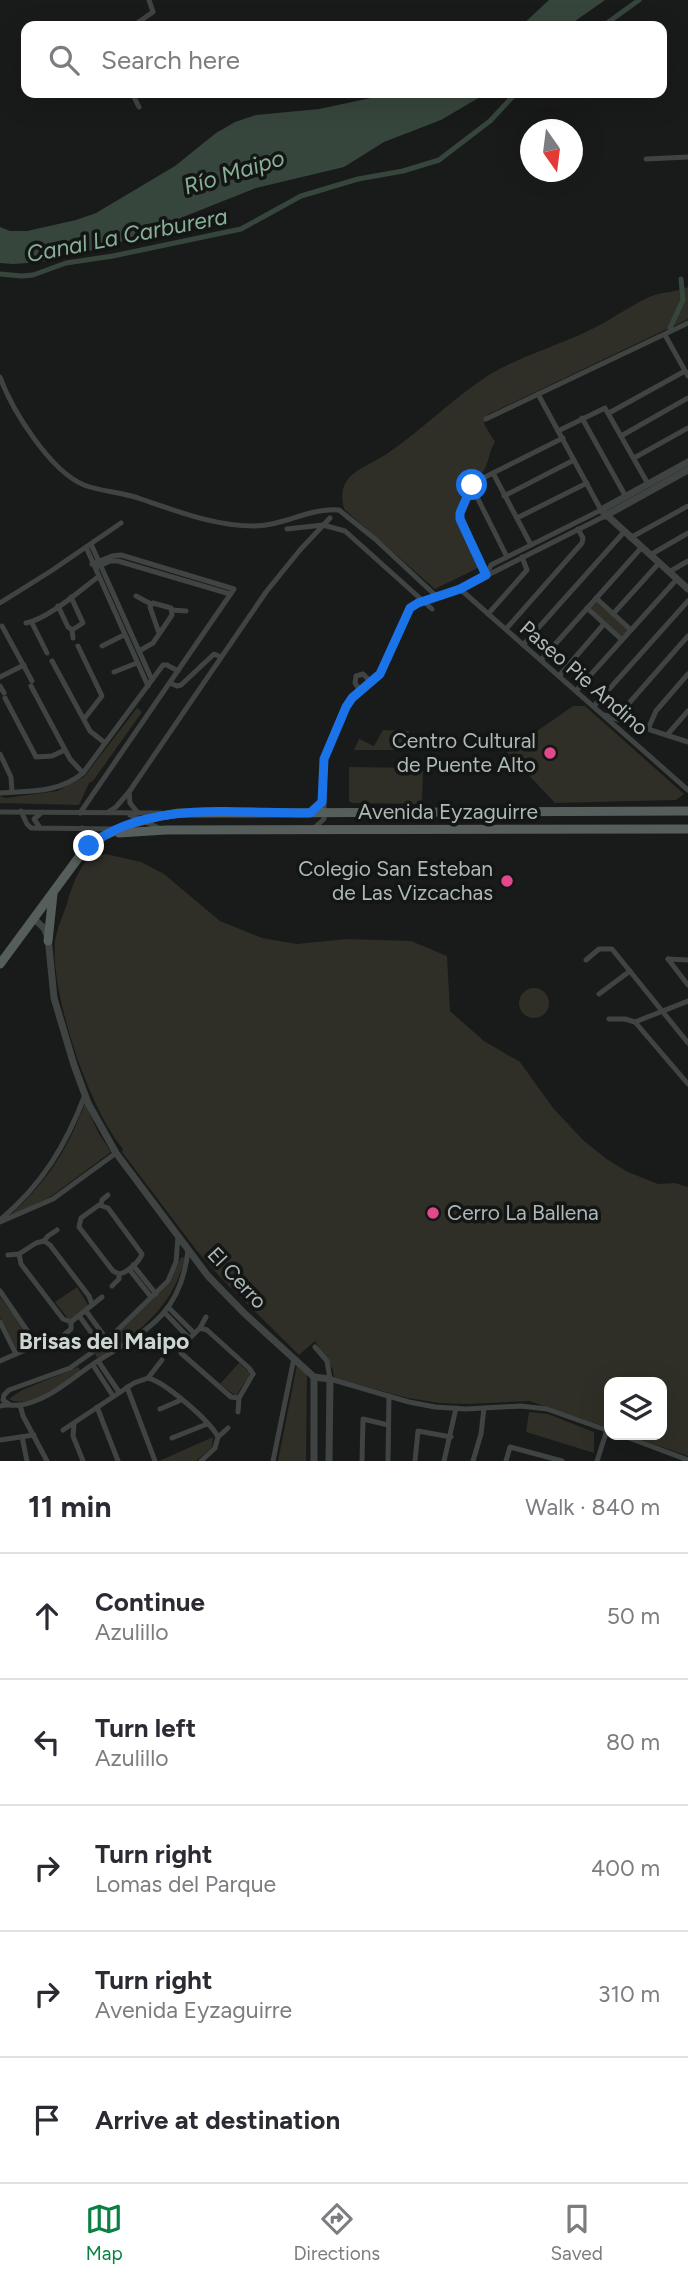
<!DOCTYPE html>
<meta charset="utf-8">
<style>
:root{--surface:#fff;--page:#f7f7f7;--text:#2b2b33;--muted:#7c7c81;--line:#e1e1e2;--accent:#0b8043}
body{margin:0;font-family:Figtree,sans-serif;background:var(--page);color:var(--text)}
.controls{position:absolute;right:21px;bottom:21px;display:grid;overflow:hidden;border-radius:14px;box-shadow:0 7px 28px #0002}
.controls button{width:63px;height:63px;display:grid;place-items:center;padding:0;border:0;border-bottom:2px solid var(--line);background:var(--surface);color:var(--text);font:35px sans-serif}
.compass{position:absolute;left:520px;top:119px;width:63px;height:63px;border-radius:50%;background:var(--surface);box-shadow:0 7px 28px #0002;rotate:166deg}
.stop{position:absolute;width:21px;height:21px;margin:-16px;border:5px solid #1a73e8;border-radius:50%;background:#fff}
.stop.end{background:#1a73e8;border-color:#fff;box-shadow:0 2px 7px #0008}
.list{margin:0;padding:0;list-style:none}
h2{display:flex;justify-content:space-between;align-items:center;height:91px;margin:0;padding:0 28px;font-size:30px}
h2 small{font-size:23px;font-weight:400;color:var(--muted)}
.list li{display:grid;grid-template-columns:46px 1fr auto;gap:21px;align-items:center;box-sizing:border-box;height:126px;padding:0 28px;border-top:2px solid var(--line)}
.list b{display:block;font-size:26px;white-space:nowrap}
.list p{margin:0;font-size:23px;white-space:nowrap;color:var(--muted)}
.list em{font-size:23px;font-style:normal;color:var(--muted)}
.icon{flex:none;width:38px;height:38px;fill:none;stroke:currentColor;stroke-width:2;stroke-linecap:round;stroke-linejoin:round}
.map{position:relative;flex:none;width:688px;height:1461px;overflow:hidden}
.search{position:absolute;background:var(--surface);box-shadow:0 7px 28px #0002;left:21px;right:21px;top:21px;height:77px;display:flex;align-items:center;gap:18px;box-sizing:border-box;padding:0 24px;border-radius:14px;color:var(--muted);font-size:26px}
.sheet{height:721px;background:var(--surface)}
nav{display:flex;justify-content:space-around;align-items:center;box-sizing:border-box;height:98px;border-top:2px solid var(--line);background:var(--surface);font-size:19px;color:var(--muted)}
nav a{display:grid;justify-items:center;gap:4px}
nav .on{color:var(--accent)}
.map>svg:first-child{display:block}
.green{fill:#2f2f27}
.water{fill:#37463c}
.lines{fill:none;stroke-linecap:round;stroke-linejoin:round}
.canal{stroke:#37463c;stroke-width:5}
.minor{stroke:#3f4443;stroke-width:5}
.tertiary{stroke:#3f4443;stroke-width:7}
.primary{stroke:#565e5b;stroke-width:9}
.route{stroke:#1a73e8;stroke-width:9}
.poi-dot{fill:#e2498b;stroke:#141515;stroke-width:2.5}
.labels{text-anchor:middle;stroke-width:7;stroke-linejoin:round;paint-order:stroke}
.street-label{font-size:21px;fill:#acb9b4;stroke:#141515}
.poi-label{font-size:21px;fill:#acb9b4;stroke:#141515;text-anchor:end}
.water-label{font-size:23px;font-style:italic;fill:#87b096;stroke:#141515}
.neighbourhood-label{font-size:23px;font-weight:bold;fill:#cdd5d2;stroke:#141515}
</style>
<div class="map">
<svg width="688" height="1461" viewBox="0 0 688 1461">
<rect width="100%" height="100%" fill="#191a1a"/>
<g class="green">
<path d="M688 287V319L487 415 484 424 495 442C489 451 489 463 483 472 479 476 473 478 470 482 447 513 466 539 480 567L435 589 344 509C335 473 363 470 388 453 423 429 453 398 489 375 522 355 558 346 592 329 611 320 628 307 647 298 661 291 675 293 688 287Z"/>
<path d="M596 601 628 630 622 637 589 608Z"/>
<path d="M573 706H585L684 794 676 800 555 803 507 752Z"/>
<path d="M137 708 142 712 93 781 89 783 79 805 0 803V796L5 798 57 791 84 777Z"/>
<path d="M383 730 409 731 406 750H354L359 739 374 746Z"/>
<path d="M349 767 423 768 422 804 352 803 349 801Z"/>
<path d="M106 854 141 862 164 874 220 921 262 938 297 944 347 939 411 941 447 956 450 1011 484 1041 520 1062 553 1108 584 1141 608 1160 628 1172 658 1184 675 1183 688 1187V1456L627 1435H662V1382H609V1428L529 1401 468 1404 439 1403 408 1398 334 1378 333 1370 315 1341 299 1355 223 1280 197 1251 122 1152 123 1149C89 1109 50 993 55 941 57 927 64 914 68 900 72 887 79 866 90 858 94 855 101 855 106 854Z"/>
<circle cx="534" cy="1003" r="15"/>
<path d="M85 1103 98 1132 111 1152 50 1197 7 1219C47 1180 65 1156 85 1103Z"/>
<path d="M181 1257 185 1258C175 1296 156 1317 125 1341 117 1348 107 1356 97 1358L95 1353 170 1283Z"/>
<path d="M77 1287 88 1305 70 1321 55 1302Z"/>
<path d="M0 1297 31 1338 32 1343 17 1350 0 1317Z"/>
<path d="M239 1363 249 1372V1376L236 1396 220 1384Z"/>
<path d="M297 1365 307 1373 306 1461H278Z"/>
<path d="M78 1367 81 1371C65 1382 28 1411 9 1399L22 1390Z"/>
<path d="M529 1412 548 1414 594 1432V1453L526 1432Z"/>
<path d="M213 1437 212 1447 196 1461H159Z"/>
</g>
<g class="water">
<path d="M549 0H605L568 26H521Z"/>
<path d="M394 93H487L441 120 384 142 344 167 256 188 188 215 152 232 97 249 42 262 13 264 0 263V227L10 231H27L76 220 96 213 175 166 216 133 235 122 256 115 319 109Z"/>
</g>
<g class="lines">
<g class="canal">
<path d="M603 26 639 0"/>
<path d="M0 274 22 276 33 275 66 263 113 256 241 229 301 196 358 179 403 171 439 160 490 121 516 93"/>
<path d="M670 328 683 300 681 279"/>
</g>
<g class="minor">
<path d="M133 26 153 12 149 0"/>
<path d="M132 93 139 107"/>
<path d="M646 159 688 157"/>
<path d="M665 335 688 376"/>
<path d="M0 377C12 410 50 471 84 485 102 492 123 492 141 499 179 512 215 526 255 526 284 526 311 507 339 510L375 539 434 594 440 595"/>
<path d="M609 413 685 371"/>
<path d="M582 418 626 497"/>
<path d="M486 419 688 323"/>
<path d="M558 431 605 408 648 484"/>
<path d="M621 436 688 398"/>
<path d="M634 458 688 428"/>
<path d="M493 473 531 545"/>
<path d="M472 487 507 557"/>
<path d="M504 496 574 460"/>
<path d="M517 518 587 483"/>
<path d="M287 529 323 525 345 531 432 609"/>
<path d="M630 538 688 506"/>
<path d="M91 544 152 680"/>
<path d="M86 547 148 686"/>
<path d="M650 555 688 533"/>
<path d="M97 567 110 561H118L230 594"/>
<path d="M669 572 688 561"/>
<path d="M486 575 491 565 601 510 538 394"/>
<path d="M486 575 460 519V513L475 482 563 438"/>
<path d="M460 589 688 790"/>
<path d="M136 596 151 604"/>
<path d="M71 597 83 623 72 630"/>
<path d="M596 598 631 630"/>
<path d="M0 603 51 571 121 523"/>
<path d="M58 606 68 627 72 630 73 638"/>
<path d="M587 608 622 640"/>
<path d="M172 610 186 611"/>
<path d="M488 614 527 570 522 557"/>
<path d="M613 614 659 563"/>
<path d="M26 623C48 619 79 591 98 577"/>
<path d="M32 623 47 653"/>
<path d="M2 626 32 681"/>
<path d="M506 629 582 543 583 538 578 529"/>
<path d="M523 645 624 532"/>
<path d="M78 646 102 696 84 719"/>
<path d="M102 646 124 635"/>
<path d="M139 651 153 643 172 615 171 608 153 603 150 607 159 633"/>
<path d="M541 660 642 547"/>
<path d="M52 661 90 731 105 743"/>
<path d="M114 672 137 663"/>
<path d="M559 676 604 624"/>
<path d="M0 677 24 665"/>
<path d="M170 683 177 686 181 685 214 654 221 657"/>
<path d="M0 686 4 693"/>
<path d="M31 686 70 759 83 773"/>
<path d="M576 691 677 579"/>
<path d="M361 692 355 683 356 676 363 674 371 682"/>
<path d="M5 698 36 757 52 756 65 750"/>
<path d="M594 706 688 601"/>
<path d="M604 715 688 742"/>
<path d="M622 720 630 702 688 636"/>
<path d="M648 729 656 711 688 674"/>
<path d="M667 735 688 711"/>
<path d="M0 754 11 777 12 792"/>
<path d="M129 792 130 803 138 813"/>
<path d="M0 793C30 791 59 793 83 773L163 665H167L178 671"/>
<path d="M21 811 27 824 31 828 116 829"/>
<path d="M0 812 161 813"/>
<path d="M108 812 116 807 129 792 266 592 300 550 330 518"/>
<path d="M80 813 234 589 121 555 112 556 92 564"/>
<path d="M130 815 159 828"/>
<path d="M40 828 34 819 41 813"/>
<path d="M82 828 89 836 92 843"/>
<path d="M313 829 324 819V759L349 703 383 670 410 608 418 603 460 589 605 516"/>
<path d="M668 959 688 985"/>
<path d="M668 959 688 960"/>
<path d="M586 960 599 949H612L688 1043"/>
<path d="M599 994 630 971"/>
<path d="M609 1019H625L635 1022 688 1084"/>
<path d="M635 1022 688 1001"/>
<path d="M101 1205 102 1200 108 1195"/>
<path d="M0 1220C42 1185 66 1145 85 1095"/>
<path d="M0 1222 53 1199 116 1153"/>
<path d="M44 1241 50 1245 89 1296 92 1304"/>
<path d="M19 1254 21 1264 63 1319 71 1322"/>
<path d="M8 1255 19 1254 36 1243 44 1241 48 1236 57 1230"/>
<path d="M133 1265 156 1294"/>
<path d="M129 1269 151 1297"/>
<path d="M112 1286 119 1279V1274C128 1272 139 1262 142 1254L108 1208 99 1205 81 1218 79 1227 113 1271 119 1274"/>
<path d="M0 1291 35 1342 32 1347 0 1361"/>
<path d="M169 1308 193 1332"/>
<path d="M86 1311 107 1340"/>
<path d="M165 1313 188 1337"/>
<path d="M80 1317 101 1346"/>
<path d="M206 1317 200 1328 182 1346 181 1353 231 1397 239 1398"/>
<path d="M0 1322 16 1354"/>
<path d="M200 1328 207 1330 249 1368 253 1374"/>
<path d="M65 1334 71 1329V1322L102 1297"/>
<path d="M315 1347 327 1361 330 1379 409 1402 435 1407 466 1409 521 1406 547 1409 609 1431"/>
<path d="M98 1361 119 1392"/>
<path d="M93 1365 113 1396"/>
<path d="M148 1378C165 1382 210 1421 218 1437"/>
<path d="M148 1378 162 1360"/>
<path d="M127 1387 155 1461"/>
<path d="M9 1404 3 1400 4 1395 9 1390 70 1368 101 1346 168 1281 176 1262 178 1237"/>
<path d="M20 1405 23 1416 47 1461"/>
<path d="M0 1406C7 1404 14 1406 21 1405 50 1400 73 1377 96 1362 145 1331 181 1316 188 1250"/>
<path d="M97 1407 118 1461"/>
<path d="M160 1409 181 1400"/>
<path d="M238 1412 239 1398 253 1374"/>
<path d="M74 1424 73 1436 83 1461"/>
<path d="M63 1430 134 1383 148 1378"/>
<path d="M621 1435 688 1460"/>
<path d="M22 1437 27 1461"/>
<path d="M218 1437 228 1428"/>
<path d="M172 1438 207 1424"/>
<path d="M0 1440 34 1435"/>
<path d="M201 1461 215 1448 218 1437"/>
<path d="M273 1461 294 1358"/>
<path d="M362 1461 363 1419 388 1425"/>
<path d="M388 1461 389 1396"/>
<path d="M415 1461 418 1431 451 1437"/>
<path d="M444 1461 456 1408"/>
<path d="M473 1461 481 1434 484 1408"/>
<path d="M506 1461 510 1447 562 1461"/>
<path d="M597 1461 607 1430"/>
</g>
<g class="tertiary">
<path d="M688 462 601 510 688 589"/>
<path d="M605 516 688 470"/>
<path d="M34 919 44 928 48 937 54 998 74 1065 88 1103 116 1153 208 1276 244 1313 314 1377 330 1379 329 1461"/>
<path d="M314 1461V1377"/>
</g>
<g class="primary">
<path d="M119 833 166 830 688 829"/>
<path d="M48 941 53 894"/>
<path d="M0 964 79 857 97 839 131 824 161 816 179 813H228L688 811"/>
</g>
</g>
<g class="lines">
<path class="route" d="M89 846C147 799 240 814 310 813L322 802 324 759 346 707 352 698 380 674 410 608 418 603 460 589 486 575 460 519V513L472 485"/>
</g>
<g class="poi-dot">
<circle cx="550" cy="753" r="7"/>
<circle cx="507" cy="881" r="7"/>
<circle cx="433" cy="1213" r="7"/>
</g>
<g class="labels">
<g class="street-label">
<text transform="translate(584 678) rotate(41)" y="7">Paseo Pie Andino</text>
<text x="448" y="819">Avenida Eyzaguirre</text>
<text transform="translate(237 1278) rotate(47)" y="7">El Cerro</text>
</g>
<g class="poi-label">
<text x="536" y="748">Centro Cultural<tspan x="536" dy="24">de Puente Alto</tspan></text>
<text x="493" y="876">Colegio San Esteban<tspan x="493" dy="24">de Las Vizcachas</tspan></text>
<text x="447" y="1220" text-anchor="start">Cerro La Ballena</text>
</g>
<g class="water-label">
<text transform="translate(234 172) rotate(-17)" y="8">Río Maipo</text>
<text transform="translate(127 235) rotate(-11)" y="8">Canal La Carburera</text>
</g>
<g class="neighbourhood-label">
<text x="104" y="1349">Brisas del Maipo</text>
</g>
</g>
</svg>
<div class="controls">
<button><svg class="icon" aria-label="layers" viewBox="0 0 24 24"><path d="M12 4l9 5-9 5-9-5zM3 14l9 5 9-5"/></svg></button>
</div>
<svg class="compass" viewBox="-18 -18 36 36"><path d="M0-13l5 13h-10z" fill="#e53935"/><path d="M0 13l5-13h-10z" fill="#7c7c81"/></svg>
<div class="stop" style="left:472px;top:485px"></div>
<div class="stop end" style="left:89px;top:846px"></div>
<div class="search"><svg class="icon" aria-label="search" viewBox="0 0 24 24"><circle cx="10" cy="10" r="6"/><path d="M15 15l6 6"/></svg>Search here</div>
</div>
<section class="sheet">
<h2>11 min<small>Walk · 840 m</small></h2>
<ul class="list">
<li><svg class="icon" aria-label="ahead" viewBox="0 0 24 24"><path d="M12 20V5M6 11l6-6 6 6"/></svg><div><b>Continue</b><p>Azulillo</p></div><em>50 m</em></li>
<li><svg class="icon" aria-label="left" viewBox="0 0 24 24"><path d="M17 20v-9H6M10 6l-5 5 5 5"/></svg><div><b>Turn left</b><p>Azulillo</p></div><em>80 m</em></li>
<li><svg class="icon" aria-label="right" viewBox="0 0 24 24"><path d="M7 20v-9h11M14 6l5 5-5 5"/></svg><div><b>Turn right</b><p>Lomas del Parque</p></div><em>400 m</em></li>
<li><svg class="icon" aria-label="right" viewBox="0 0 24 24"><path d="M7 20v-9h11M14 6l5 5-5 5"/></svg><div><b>Turn right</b><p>Avenida Eyzaguirre</p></div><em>310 m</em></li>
<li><svg class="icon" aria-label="arrive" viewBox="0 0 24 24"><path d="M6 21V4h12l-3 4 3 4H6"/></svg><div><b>Arrive at destination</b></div></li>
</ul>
</section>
<nav>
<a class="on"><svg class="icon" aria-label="map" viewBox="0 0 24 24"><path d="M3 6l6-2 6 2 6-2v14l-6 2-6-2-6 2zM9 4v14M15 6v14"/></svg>Map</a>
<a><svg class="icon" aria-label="directions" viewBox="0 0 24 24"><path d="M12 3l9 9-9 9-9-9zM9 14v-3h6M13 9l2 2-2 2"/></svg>Directions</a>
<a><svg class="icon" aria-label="saved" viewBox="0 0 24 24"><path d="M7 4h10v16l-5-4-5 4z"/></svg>Saved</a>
</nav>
